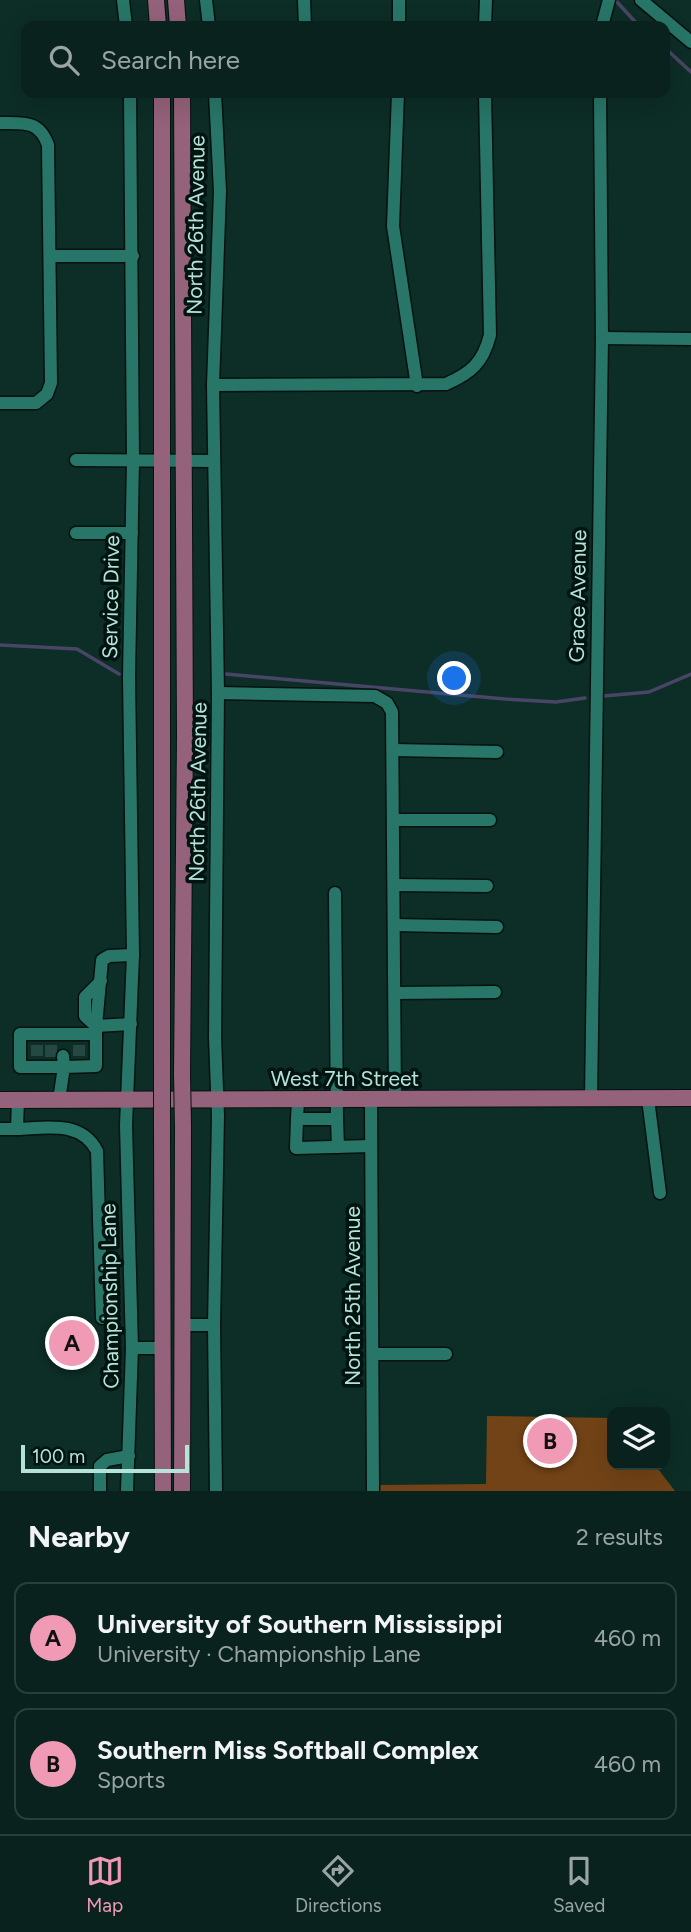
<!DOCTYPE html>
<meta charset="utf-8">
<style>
:root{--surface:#0a221d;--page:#132a26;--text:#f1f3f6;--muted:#99a4a4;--line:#2a3f3b;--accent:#f09ab5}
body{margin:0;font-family:Figtree,sans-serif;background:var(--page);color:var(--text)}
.controls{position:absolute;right:21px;bottom:21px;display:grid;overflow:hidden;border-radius:14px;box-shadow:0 7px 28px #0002}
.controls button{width:63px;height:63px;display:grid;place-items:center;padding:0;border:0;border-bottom:2px solid var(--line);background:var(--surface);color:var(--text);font:35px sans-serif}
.scale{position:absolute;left:21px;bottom:18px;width:168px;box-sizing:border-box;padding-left:7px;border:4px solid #b6e3d9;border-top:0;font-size:19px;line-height:24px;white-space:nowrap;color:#b6e3d9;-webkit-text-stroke:5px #011410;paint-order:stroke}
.you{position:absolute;left:455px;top:679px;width:24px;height:24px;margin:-18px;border:5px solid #fff;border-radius:50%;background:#1a73e8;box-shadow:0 0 0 10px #1a73e833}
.badge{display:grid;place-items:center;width:46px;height:46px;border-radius:50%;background:var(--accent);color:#111;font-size:23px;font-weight:700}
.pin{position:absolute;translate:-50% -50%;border:4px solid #fff;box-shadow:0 2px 7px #0006}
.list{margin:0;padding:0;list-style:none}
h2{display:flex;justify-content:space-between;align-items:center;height:91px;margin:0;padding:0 28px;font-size:30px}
h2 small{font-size:23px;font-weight:400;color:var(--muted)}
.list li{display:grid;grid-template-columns:46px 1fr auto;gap:21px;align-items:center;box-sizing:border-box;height:112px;margin:0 14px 14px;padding:0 14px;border:2px solid var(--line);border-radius:14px}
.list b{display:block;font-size:26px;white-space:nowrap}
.list p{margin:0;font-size:23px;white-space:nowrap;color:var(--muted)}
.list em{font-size:23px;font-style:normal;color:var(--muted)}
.icon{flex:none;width:38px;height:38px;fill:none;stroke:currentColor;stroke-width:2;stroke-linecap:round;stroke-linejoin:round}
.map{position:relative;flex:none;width:691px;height:1491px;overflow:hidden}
.search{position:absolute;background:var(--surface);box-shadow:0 7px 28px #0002;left:21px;right:21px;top:21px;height:77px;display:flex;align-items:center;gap:18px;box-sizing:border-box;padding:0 24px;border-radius:14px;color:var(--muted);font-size:26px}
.sheet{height:343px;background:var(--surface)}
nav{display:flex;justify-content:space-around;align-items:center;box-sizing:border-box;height:98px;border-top:2px solid var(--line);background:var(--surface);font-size:19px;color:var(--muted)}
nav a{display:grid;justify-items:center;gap:4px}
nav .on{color:var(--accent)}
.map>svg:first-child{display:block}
.green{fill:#724316}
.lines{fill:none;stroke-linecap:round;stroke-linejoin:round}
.stream{stroke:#494566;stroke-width:3.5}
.minor-tunnel{stroke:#264842;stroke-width:12;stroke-dasharray:12 6;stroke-linecap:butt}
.minor-casing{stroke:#061210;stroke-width:15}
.major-casing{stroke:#061210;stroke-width:18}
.minor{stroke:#287668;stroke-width:12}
.major{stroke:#95627b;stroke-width:16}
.major-bridge-casing{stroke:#061210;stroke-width:18;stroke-linecap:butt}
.major-bridge{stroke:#95627b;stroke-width:16}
.labels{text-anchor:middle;stroke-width:7;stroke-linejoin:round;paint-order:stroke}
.street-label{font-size:21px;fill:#b6e3d9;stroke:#011410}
</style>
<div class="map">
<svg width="691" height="1491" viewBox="0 0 691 1491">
<rect width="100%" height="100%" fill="#0d2d27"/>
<path class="green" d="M487 1416 612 1418V1465H655L675 1491H380V1485L486 1484Z"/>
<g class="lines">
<g class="stream">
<path d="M617 2 639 26"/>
<path d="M665 48 691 72"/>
<path d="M0 645 77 649 119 674"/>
<path d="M226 674 505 699 556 702 585 698"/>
<path d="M604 696 649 692 691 674"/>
</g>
<g class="minor-tunnel">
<path d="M37 1045V1056"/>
<path d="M51 1045V1057"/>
<path d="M79 1045V1056"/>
</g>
<g class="minor-casing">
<g id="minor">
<path d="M123 0 126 26"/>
<path d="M206 0 209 26"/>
<path d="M304 0 305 26"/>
<path d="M641 0 691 42"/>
<path d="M399 26V0"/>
<path d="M485 26 486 0"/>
<path d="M602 26 609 0"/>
<path d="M215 93 220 191 213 385 218 693 215 1037 218 1116 214 1325 216 1491"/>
<path d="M398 93 393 226 417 386"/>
<path d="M0 123C24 123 39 120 48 145L51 383 47 394 36 403H0"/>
<path d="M50 256H133"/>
<path d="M602 338 691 339"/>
<path d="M213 385 446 384C471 373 483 363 490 335L485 93"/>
<path d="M76 460 214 461"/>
<path d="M76 533H132"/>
<path d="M218 693 375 696 387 703 392 712 395 1100"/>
<path d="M393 750 497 752"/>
<path d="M394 820H490"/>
<path d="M394 885 487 886"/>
<path d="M394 925 497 927"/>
<path d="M395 993 495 992"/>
<path d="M131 1024 96 1026 102 960 109 956 133 955"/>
<path d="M63 1056 64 1067H20V1034H96"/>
<path d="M591 1099 602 338 600 93"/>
<path d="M648 1099 660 1193"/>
<path d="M59 1100 64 1067 96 1066V1026L85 1016V997L101 981"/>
<path d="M371 1100 373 1491"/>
<path d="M298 1101 297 1119H337L335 893"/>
<path d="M297 1119 296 1148 371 1146"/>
<path d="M337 1119 338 1147"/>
<path d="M0 1129H17L18 1100"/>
<path d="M17 1129C47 1128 81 1120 97 1151L102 1318"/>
<path d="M181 1325H214"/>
<path d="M132 1348H162"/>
<path d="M373 1354H446"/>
<path d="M100 1491V1466L107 1460 129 1456"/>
<path d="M127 1491 132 1348 126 1125 133 955 129 677 133 460 130 93"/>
</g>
</g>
<g class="major-casing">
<g id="major">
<path d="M156 0 158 26"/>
<path d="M176 0 178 26"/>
<path d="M162 93V1074"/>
<path d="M182 1074 185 736 182 93"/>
<path d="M0 1100 691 1098"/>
<path d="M162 1127 163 1491"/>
<path d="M182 1491 183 1127"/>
</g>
</g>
<use href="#minor" class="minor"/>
<use href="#major" class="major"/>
<g class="major-bridge-casing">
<g id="major-bridge">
<path d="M182 1074 183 1127"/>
<path d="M162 1127V1074"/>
</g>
</g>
<use href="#major-bridge" class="major-bridge"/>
</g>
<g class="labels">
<g class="street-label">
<text transform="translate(196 225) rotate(-89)" y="7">North 26th Avenue</text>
<text transform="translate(578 596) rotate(-89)" y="7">Grace Avenue</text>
<text transform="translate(111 597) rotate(-89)" y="7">Service Drive</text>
<text transform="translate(198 792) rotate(-89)" y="7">North 26th Avenue</text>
<text x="345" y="1086">West 7th Street</text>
<text transform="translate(110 1296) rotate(-91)" y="7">Championship Lane</text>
<text transform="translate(353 1296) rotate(-90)" y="7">North 25th Avenue</text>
</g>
</g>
</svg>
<div class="controls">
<button><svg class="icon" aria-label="layers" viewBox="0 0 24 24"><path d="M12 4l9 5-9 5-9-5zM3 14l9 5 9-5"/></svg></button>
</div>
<div class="scale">100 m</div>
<div class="you"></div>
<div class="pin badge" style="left:72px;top:1343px">A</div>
<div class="pin badge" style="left:550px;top:1441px">B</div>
<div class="search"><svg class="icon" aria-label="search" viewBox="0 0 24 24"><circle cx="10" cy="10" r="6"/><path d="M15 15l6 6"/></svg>Search here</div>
</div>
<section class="sheet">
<h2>Nearby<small>2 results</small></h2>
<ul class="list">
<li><span class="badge">A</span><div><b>University of Southern Mississippi</b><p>University · Championship Lane</p></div><em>460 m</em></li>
<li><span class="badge">B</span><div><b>Southern Miss Softball Complex</b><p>Sports</p></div><em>460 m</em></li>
</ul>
</section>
<nav>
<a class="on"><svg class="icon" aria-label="map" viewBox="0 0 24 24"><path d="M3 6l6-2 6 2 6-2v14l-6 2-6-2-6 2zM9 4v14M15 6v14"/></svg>Map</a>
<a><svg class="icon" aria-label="directions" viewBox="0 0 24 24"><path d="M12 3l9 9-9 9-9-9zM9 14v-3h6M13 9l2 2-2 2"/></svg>Directions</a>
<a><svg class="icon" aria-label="saved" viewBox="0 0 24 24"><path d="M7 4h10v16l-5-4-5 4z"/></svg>Saved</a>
</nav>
